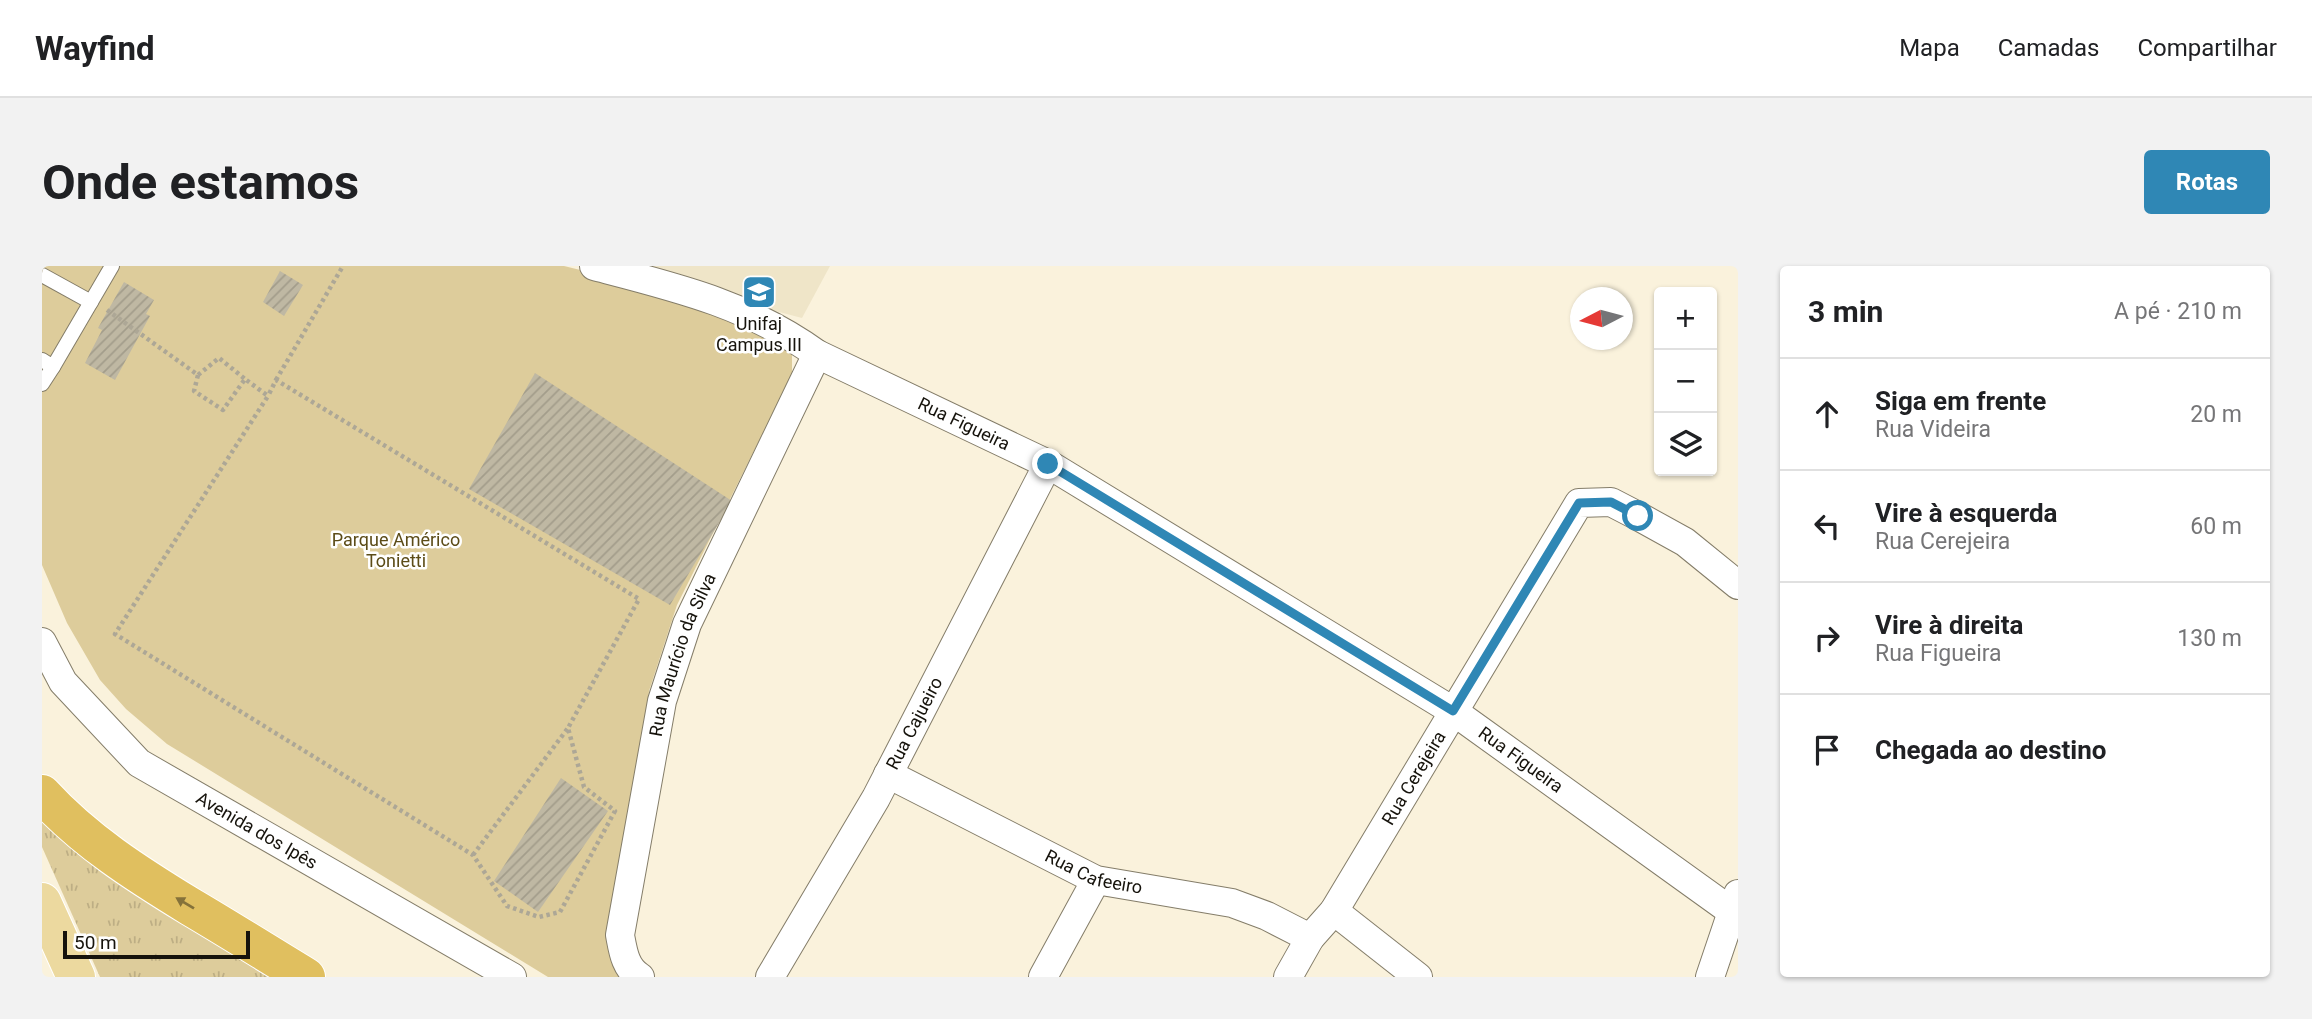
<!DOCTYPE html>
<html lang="pt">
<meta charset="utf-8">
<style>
:root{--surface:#fff;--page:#f2f2f2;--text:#202124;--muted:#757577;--line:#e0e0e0;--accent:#2f87b5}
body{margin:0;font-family:Roboto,sans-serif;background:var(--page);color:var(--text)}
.controls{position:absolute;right:21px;top:21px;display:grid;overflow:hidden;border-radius:7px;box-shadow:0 2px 5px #0004}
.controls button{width:63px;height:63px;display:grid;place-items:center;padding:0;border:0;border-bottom:2px solid var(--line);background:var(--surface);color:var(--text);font:35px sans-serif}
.compass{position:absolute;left:1528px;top:21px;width:63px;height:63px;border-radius:50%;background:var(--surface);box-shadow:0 2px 5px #0004;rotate:264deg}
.scale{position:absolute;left:21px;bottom:18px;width:187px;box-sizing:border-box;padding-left:7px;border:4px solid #16130c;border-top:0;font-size:19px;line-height:24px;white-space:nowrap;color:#16130c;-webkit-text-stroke:5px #fff;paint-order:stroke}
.stop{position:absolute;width:21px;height:21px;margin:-16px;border:5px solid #2f87b5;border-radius:50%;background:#fff}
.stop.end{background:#2f87b5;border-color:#fff;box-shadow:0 2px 7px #0008}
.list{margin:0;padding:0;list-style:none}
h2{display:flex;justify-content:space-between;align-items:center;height:91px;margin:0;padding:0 28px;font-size:30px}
h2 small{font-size:23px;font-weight:400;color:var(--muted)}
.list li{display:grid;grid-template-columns:46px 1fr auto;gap:21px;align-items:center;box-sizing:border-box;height:112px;padding:0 28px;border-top:2px solid var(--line)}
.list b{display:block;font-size:26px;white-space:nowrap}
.list p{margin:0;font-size:23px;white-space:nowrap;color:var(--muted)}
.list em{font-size:23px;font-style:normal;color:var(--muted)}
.icon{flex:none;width:38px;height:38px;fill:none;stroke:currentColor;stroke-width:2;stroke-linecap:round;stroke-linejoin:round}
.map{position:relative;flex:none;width:1696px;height:711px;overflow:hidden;border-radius:7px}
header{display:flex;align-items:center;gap:42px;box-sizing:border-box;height:98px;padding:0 35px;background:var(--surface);border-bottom:2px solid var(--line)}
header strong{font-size:33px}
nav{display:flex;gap:38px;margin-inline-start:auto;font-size:24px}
.intro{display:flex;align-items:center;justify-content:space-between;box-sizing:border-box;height:168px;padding:0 42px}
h1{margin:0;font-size:49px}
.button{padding:18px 32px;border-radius:7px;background:var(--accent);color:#fff;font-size:24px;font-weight:700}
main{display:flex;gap:42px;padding:0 42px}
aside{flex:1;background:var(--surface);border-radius:7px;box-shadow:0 2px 5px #0004}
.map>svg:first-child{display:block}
.built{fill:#efe5c8}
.grass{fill:url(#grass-tufts)}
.green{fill:#ddcc9b}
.building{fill:url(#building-hatch)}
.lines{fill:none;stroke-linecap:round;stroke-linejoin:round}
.lane-casing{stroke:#847d69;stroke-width:16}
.street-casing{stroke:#847d69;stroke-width:30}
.primary-casing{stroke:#fff;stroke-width:40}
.highway-casing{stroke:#fff;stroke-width:40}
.path{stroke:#ada796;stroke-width:4.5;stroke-dasharray:3.5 3.5;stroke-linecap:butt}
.lane{stroke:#fff;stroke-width:14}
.street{stroke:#fff;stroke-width:28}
.primary{stroke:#ecd99f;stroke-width:38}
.highway{stroke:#e0bf5f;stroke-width:38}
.oneway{fill:#85723a}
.route{stroke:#2f87b5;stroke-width:9}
.labels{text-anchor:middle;stroke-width:5;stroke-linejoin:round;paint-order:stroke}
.poi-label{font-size:18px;fill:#16130c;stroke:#fff}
.street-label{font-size:18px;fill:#16130c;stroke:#fff}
.park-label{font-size:18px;fill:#5c4c18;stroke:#fff}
</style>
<header>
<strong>Wayfind</strong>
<nav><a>Mapa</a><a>Camadas</a><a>Compartilhar</a></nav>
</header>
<div class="intro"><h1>Onde estamos</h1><a class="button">Rotas</a></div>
<main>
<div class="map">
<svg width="1696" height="711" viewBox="0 0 1696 711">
<defs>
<pattern id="grass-tufts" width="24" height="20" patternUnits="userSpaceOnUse" patternTransform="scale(1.75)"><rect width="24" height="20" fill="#ddcc9b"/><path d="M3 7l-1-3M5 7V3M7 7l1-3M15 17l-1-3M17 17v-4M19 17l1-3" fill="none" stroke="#bdae84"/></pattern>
<pattern id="building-hatch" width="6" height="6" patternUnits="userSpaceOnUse" patternTransform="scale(1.75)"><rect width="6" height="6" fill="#bfb8a3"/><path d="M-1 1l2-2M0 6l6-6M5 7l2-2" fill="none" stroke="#a39d8b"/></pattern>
</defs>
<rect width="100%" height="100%" fill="#faf2dc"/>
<path class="built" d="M560 0H788L760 52Z"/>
<path class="grass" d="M0 546 238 711H58L0 581Z"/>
<path class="green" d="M0 0H522L673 37 750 85V109L635 339 607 425 580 654 593 711H506L125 478 84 443 58 414 25 357 0 299Z"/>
<g class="building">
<path d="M238 5 261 19 242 50 221 36Z"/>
<path d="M82 16 112 34 104 48 108 50 73 114 43 97 60 64 56 62Z"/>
<path d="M493 107 690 235 628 339 427 223Z"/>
<path d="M519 512 566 545 496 646 452 615Z"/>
</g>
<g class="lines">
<g class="lane-casing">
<g id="lane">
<path d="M0 9 49 36"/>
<path d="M0 94 11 101 70 0"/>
<path d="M0 118 11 101"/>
</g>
</g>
<g class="street-casing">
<g id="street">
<path id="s1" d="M552 0C633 21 706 38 775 88L1006 198 1229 334 1411 445 1689 645"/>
<path id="s2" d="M0 376 21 416 97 497 470 711"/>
<path id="s3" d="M846 508 1054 614 1190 637 1225 650 1268 672"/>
<path d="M1292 645 1376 711"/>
<path id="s4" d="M598 711C583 702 581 685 578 669L620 435 645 358 775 88"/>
<path id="s5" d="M728 711 834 532 1006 198"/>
<path d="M1001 711 1054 614"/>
<path id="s6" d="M1246 711 1268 672 1292 645 1537 237 1569 236 1596 250 1643 276 1696 319"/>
<path d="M1668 711 1696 628"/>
</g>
</g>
<g class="primary-casing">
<path id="primary" d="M0 636 34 711"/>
</g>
<g class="highway-casing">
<path id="highway" d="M0 528C43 575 95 608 149 641 188 664 226 688 264 711"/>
</g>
<g class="path">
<path d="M65 44 156 109 152 125 181 144 203 113 226 130 73 368 431 589 465 640 497 651 518 646 573 545 542 521 526 462 597 333 234 114 226 130"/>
<path d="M156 109 177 92 203 113"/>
<path d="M234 114 301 0"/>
<path d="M431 589 526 462"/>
</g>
<use href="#lane" class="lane"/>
<use href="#street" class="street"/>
<use href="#primary" class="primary"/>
<use href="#highway" class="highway"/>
</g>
<defs><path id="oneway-solid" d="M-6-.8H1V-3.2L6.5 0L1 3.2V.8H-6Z" transform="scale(1.75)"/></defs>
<use class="oneway" href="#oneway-solid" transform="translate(143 637) rotate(-149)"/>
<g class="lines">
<path class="route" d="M1006 198 1411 445 1537 237 1569 236 1596 250"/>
</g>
<defs>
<g id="university-square" transform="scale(1.75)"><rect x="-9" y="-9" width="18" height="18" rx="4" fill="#2f87b5" stroke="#fff"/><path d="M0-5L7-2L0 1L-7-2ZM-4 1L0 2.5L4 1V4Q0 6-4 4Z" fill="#fff"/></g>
</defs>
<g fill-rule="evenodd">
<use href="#university-square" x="717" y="26"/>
</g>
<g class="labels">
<g class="poi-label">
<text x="717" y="64">Unifaj<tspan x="717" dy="21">Campus III</tspan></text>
</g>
<g class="street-label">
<text dy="6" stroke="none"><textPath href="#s1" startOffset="404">Rua Figueira</textPath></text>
<text dy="6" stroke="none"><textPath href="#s4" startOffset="336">Rua Maurício da Silva</textPath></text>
<text dy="6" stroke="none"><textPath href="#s5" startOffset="292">Rua Cajueiro</textPath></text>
<text dy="6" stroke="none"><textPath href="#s1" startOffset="1055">Rua Figueira</textPath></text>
<text dy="6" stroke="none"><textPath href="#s6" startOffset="236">Rua Cerejeira</textPath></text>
<text dy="6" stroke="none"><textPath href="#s2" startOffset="292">Avenida dos Ipês</textPath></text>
<text dy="6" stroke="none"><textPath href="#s3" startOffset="229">Rua Cafeeiro</textPath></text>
</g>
<g class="park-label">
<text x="354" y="280">Parque Américo<tspan x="354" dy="21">Tonietti</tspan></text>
</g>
</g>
</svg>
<div class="controls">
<button>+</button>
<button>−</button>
<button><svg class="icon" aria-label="layers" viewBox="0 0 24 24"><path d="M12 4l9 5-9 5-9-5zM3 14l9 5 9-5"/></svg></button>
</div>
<svg class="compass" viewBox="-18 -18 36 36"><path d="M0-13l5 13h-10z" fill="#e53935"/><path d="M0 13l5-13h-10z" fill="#757577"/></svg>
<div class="scale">50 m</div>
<div class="stop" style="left:1596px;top:250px"></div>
<div class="stop end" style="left:1006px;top:198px"></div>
</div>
<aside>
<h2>3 min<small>A pé · 210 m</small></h2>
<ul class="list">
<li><svg class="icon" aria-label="ahead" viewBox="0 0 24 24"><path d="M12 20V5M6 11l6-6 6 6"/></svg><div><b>Siga em frente</b><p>Rua Videira</p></div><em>20 m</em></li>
<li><svg class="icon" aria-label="left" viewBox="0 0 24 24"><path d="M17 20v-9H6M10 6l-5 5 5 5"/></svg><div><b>Vire à esquerda</b><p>Rua Cerejeira</p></div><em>60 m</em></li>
<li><svg class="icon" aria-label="right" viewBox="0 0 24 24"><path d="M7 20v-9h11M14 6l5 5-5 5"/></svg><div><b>Vire à direita</b><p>Rua Figueira</p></div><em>130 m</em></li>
<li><svg class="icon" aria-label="arrive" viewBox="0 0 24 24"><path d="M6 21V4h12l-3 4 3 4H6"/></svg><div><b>Chegada ao destino</b></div></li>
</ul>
</aside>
</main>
